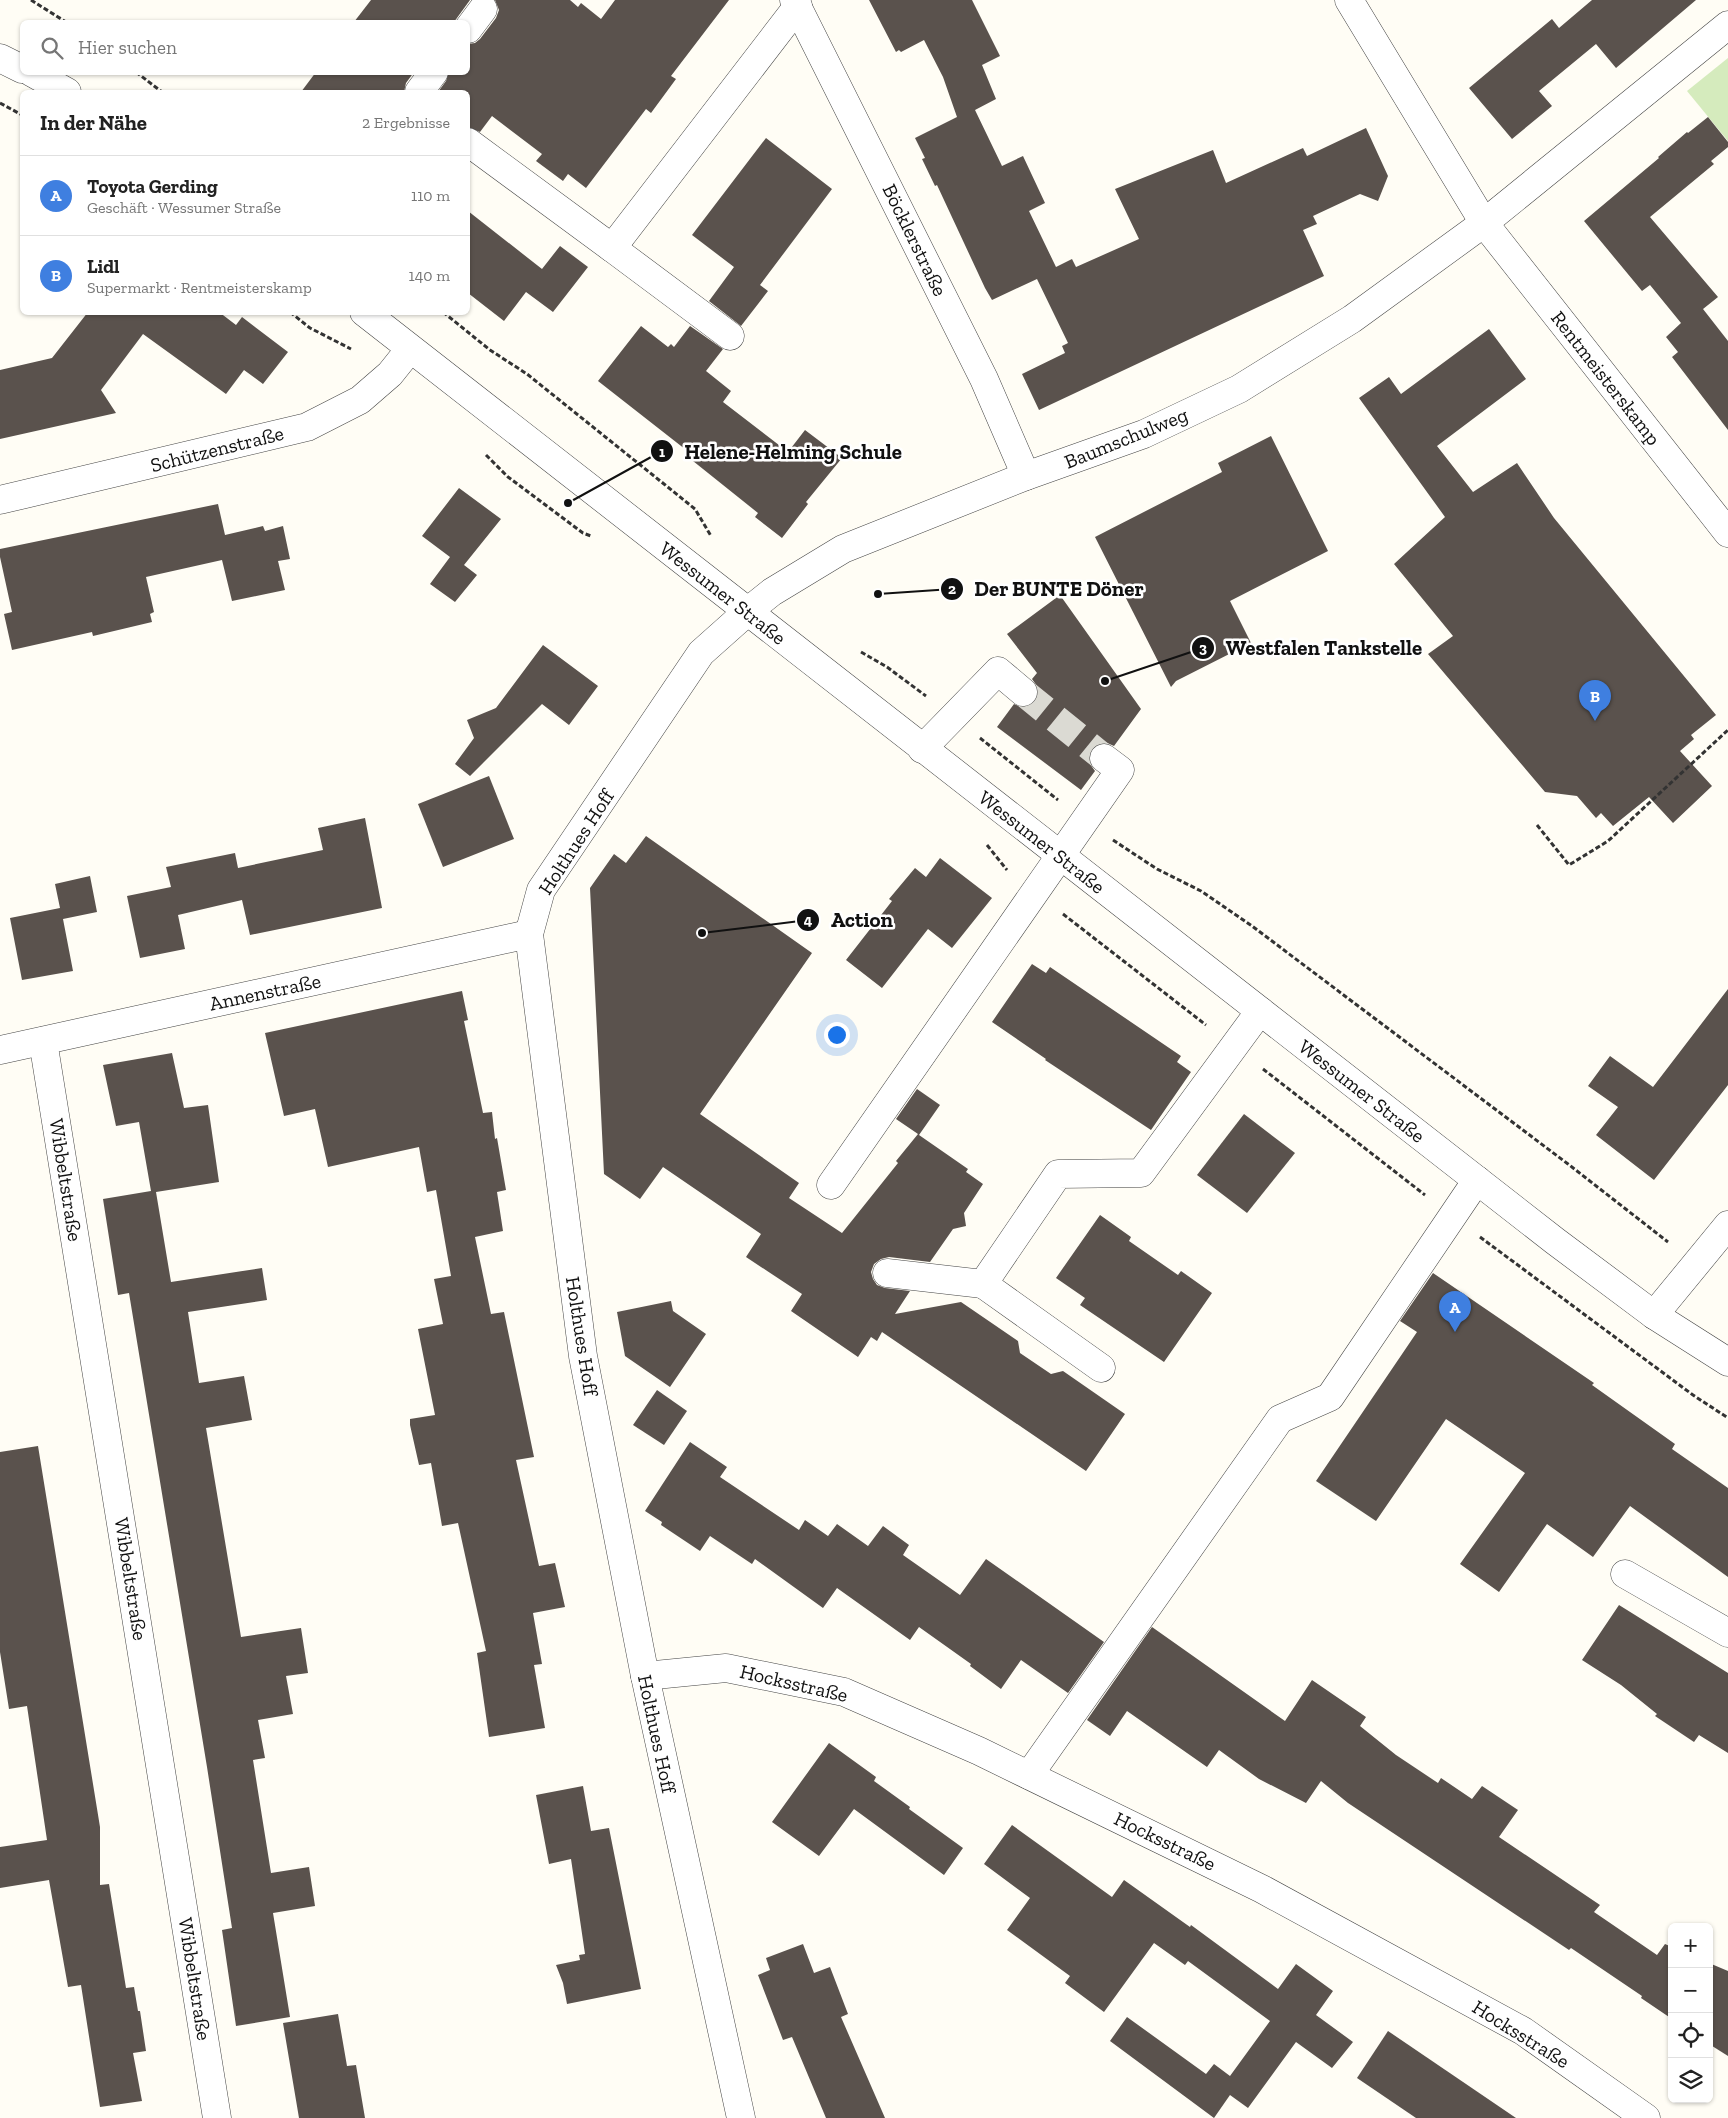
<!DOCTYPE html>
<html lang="de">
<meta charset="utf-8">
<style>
:root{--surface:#fff;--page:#f6f6f6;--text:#222;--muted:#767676;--line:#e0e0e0;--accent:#7c3aed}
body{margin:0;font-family:"Zilla Slab",serif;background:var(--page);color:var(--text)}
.controls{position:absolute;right:15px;bottom:15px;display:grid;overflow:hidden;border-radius:8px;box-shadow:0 1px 4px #0004}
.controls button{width:45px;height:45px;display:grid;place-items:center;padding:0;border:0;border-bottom:1px solid var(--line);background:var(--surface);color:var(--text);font:25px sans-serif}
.you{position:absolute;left:836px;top:1034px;width:18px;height:18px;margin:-12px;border:4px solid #fff;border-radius:50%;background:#1a73e8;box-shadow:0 0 0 8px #1a73e833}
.badge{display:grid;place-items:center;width:32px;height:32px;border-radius:50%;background:var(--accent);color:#fff;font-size:16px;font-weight:700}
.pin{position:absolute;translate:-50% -41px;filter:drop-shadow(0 1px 2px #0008)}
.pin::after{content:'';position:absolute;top:26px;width:18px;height:15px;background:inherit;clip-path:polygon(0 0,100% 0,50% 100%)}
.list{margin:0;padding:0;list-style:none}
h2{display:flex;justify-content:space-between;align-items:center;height:65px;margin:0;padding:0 20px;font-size:21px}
h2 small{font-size:16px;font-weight:400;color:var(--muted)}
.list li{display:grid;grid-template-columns:32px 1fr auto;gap:15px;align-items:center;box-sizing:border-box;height:80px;padding:0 20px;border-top:1px solid var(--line)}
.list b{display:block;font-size:19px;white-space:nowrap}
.list p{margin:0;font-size:16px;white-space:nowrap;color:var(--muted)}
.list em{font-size:16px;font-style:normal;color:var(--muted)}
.icon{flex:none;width:28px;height:28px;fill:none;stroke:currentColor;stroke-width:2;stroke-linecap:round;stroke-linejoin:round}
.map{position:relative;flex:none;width:1728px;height:2118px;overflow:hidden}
.search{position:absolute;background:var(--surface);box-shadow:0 1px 4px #0004;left:20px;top:20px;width:450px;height:55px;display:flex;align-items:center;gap:12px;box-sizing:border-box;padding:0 18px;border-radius:8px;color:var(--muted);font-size:19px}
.panel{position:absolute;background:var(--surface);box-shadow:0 1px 4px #0004;left:20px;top:90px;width:450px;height:225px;border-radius:8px}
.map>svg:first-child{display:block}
.green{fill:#d5ebbd}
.building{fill:#5a524d}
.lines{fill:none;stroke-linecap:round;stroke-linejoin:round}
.minor-tunnel{stroke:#dbdad3;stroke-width:28;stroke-dasharray:28 14;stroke-linecap:butt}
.minor-casing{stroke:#444;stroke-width:29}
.path{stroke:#333;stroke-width:3;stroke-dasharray:5 2.5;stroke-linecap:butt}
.minor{stroke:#fff;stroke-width:28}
.labels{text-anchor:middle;stroke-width:5;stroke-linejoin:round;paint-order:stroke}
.street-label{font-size:20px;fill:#111;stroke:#fff}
.leader{fill:none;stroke:#111;stroke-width:2}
.callout-dot{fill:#111;stroke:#fff;stroke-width:2}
.mark-label{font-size:15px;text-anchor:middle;font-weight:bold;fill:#fff}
.callout-label{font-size:21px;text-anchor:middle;font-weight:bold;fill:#111;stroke:#fff;stroke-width:5;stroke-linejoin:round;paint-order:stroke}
</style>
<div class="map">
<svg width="1728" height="2118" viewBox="0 0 1728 2118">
<rect width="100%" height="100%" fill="#fffdf5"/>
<path class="green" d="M1728 58V141L1687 91Z"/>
<g class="building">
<path d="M371 0H470L454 22H354Z"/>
<path d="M495 0H570L578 7 581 3 601 19 615 0H729L671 76 676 79 651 113 646 109 586 188 568 174 563 181 536 161 542 154 492 116 480 132 468 127V92H438L446 81 449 72H468V44L475 43 480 39 496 18 499 10Z"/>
<path d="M869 0H972L1000 56 982 65 996 99 975 110 1002 166 1023 156 1045 203 1029 211 1056 267 1072 259 1076 267 1139 239 1115 189 1213 150 1226 183 1303 148 1307 156 1366 128 1388 176 1378 201 1360 194 1313 216 1317 224 1303 230 1324 276 1039 410 1022 374 1065 353 1062 346 1068 343 1037 279 992 300 985 288 937 185 935 186 922 159 925 158 915 138 957 117 943 77 924 40 901 52 899 50 896 52Z"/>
<path d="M1592 0H1696L1616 68 1596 44 1539 91 1552 106 1512 139 1469 88 1552 19 1559 28Z"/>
<path d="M414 72 406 83 404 92H301L316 72Z"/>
<path d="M1708 117 1728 142V147L1711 161 1714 164 1650 217 1718 297 1703 309 1728 341V430L1672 357 1678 352 1666 337 1681 323 1650 285 1642 291 1584 221 1659 158 1658 157 1687 132 1688 133Z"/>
<path d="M766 138 832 189 760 285 768 291 741 326 709 301 734 267 692 235Z"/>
<path d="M468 211 542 269 560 246 588 267 553 312 526 292 504 321 468 293Z"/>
<path d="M88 312H219L236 325 242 317 288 352 263 384 244 370 226 394 143 334 101 390 116 413 0 439V370L52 358Z"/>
<path d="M641 326 668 347 671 344 674 347 690 326 723 349 706 371 731 391 723 402 788 452 805 430 842 458 806 502 808 504 782 538 755 517 758 513 688 457 690 453 598 381Z"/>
<path d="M1489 329 1526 379 1437 446 1473 492 1517 463 1554 518 1716 715 1691 735 1694 739 1680 751 1712 786 1673 823 1649 797 1613 826 1601 813 1596 818 1577 796 1545 792 1428 654 1453 636 1394 564 1445 517 1359 398 1389 377 1401 394Z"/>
<path d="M1271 436 1328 551 1230 601 1251 643 1176 681 1171 687 1095 537 1222 472 1218 463Z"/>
<path d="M459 488 501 519 464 565 477 575 455 602 430 584 450 557 422 536Z"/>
<path d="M218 504 225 535 263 526 265 531 283 526 290 559 278 561 285 590 232 601 222 560 146 577 154 612 150 614 152 622 93 636 92 632 12 650 4 614 12 612 0 557V549Z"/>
<path d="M1060 595 1141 709 1114 746 1105 742 1097 744 1092 748 1089 756 1090 764 1095 771 1081 790 997 727 1014 704 1021 707 1029 706 1035 702 1038 694 1037 686 1032 679 1037 673 1007 634Z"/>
<path d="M543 645 598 686 569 725 542 704 470 776 455 764 474 738 467 720 496 708Z"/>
<path d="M489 776 514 839 443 867 418 804Z"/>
<path d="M365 818 382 908 250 935 242 900 178 915 185 949 140 958 127 896 171 887 166 867 235 853 238 868 323 850 318 828Z"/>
<path d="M646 836 812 953 700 1114 799 1183 789 1198 842 1233 898 1163 896 1161 918 1134 896 1119 917 1089 940 1105 919 1135 968 1169 966 1172 983 1184 964 1213 966 1226 953 1229 930 1262 889 1257 881 1259 874 1264 871 1272 873 1279 877 1285 885 1288 910 1291 895 1314 961 1302 1018 1341 1020 1353 1051 1374 1063 1371 1125 1414 1086 1471 882 1332 877 1341 871 1337 858 1357 791 1311 802 1294 746 1257 761 1234 663 1167 640 1199 604 1174 590 888 614 854 626 863Z"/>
<path d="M940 858 992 898 952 948 928 929 882 988 846 960 892 901 889 899 915 868 926 877Z"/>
<path d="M90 876 97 912 63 919 73 971 22 980 10 918 60 908 55 884Z"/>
<path d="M1032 964 1046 973 1050 967 1181 1056 1177 1062 1191 1072 1151 1130 1045 1060 1046 1059 992 1022Z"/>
<path d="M1728 989V1085L1654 1180 1596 1135 1618 1107 1588 1086 1610 1056 1653 1087Z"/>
<path d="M462 991 468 1020 464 1021 483 1113 492 1112 495 1139 497 1138 506 1190 497 1192 503 1231 475 1237 491 1314 504 1312 534 1457 516 1460 539 1566 555 1563 565 1607 533 1613 542 1664 534 1665 545 1728 489 1737 477 1653 486 1651 458 1523 442 1526 431 1463 419 1465 410 1425V1419L435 1415 418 1329 443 1324 434 1279 451 1276 436 1190 427 1192 419 1147 328 1167 315 1109 284 1116 265 1033Z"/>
<path d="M172 1053 184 1108 208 1105 219 1182 156 1192 171 1282 262 1268 267 1300 188 1312 199 1383 244 1376 252 1420 206 1428 241 1637 301 1628 308 1673 286 1676 293 1714 258 1720 265 1758 253 1760 271 1873 309 1867 315 1906 273 1913 290 2017 236 2026 222 1930 232 1928 207 1767 129 1293 118 1295 103 1199 151 1191 139 1122 116 1126 103 1065Z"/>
<path d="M1244 1114 1295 1153 1247 1213 1197 1175Z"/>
<path d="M1100 1215 1131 1237 1129 1241 1178 1275 1181 1271 1212 1293 1164 1362 1080 1305 1085 1298 1056 1278Z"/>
<path d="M1433 1273 1594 1383 1592 1385 1675 1444 1672 1449 1728 1488V1577L1630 1506 1593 1557 1547 1524 1499 1592 1460 1564 1525 1473 1446 1419 1376 1521 1316 1481 1417 1332 1400 1321Z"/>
<path d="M671 1301 673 1311 706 1334 670 1387 625 1356 617 1312Z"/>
<path d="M657 1390 687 1411 664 1445 633 1425Z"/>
<path d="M690 1442 727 1467 720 1477 799 1530 805 1520 828 1536 837 1524 868 1546 883 1526 909 1545 903 1555 960 1595 986 1559 1104 1642 1068 1693 1021 1660 1001 1689 970 1666 971 1664 919 1627 910 1640 837 1588 823 1608 755 1559 752 1564 710 1536 700 1551 661 1525 662 1522 645 1511Z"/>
<path d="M38 1446 100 1827V1885L109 1884 126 1988 134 1987 138 2011H140L146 2051 133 2053 142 2101 100 2107 81 1985 68 1987 49 1880 0 1888V1847L47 1840 27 1706 9 1709 0 1652V1452Z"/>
<path d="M1619 1605 1728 1673V1753L1699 1735 1694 1742 1655 1716 1657 1714 1621 1685 1582 1660Z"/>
<path d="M1152 1627 1285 1721 1312 1680 1366 1717 1360 1726 1396 1755 1438 1783 1441 1778 1472 1799 1482 1786 1518 1810 1499 1837 1600 1905 1594 1912 1657 1955 1665 1944 1672 1947V2019L1641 1998 1642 1996 1571 1948 1569 1950 1348 1803 1321 1781 1306 1803 1259 1779 1219 1750 1207 1767 1127 1711 1110 1736 1087 1720Z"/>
<path d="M829 1743 876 1777 874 1781 910 1807 909 1809 963 1848 944 1875 854 1809 819 1856 772 1822Z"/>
<path d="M583 1786 591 1831 609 1828 641 1989 567 2004 563 1983 556 1965 580 1960 579 1955 585 1954 571 1859 549 1864 536 1795Z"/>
<path d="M1012 1825 1112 1897 1124 1880 1190 1927 1191 1925 1278 1989 1296 1964 1333 1991 1316 2015 1353 2042 1332 2068 1296 2042 1248 2108 1230 2095 1214 2118 1110 2041 1127 2017 1206 2074 1214 2064 1230 2076 1270 2021 1188 1961 1185 1965 1154 1943 1104 2012 1065 1983 1070 1976 1007 1930 1030 1898 984 1864Z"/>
<path d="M803 1944 814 1973 830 1967 848 2014 841 2017 885 2118H826L792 2037 783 2040 758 1975 770 1970 766 1958Z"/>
<path d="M1709 1963 1728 1971V2056L1709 2044Z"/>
<path d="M338 2014 347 2066 356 2065 365 2118H299L283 2023Z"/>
<path d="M1388 2031 1516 2118H1416L1357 2078Z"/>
</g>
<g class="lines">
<path class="minor-tunnel" d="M1023 692 1104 758"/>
<g class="minor-casing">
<g id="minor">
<path d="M794 0 984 379 1026 476"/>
<path d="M1349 0 1484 223 1728 533"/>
<path d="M468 29 483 9"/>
<path d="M0 58 22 69"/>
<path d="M31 72 67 92"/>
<path d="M419 92 434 72"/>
<path d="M468 142 612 248 798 6"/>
<path d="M612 248 730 336"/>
<path d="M364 312 1555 1241 1654 1315 1728 1362"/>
<path d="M0 500 307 427 360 400 390 374 410 349"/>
<path d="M922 749 998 671 1023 692"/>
<path d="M43 1041 217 2118"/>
<path d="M0 1050 529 934"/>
<path d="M831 1185 1120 770 1104 758"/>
<path d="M887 1273 983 1284"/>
<path d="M1654 1315 1728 1225"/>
<path d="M1101 1368 983 1284 1058 1174 1141 1173 1260 1011"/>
<path d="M1625 1574 1728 1633"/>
<path d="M645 1676 726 1668 844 1692 979 1751 1262 1889 1523 2031 1646 2118"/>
<path d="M1029 1775 1280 1419 1330 1397 1477 1180"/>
<path d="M741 2118 645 1676 583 1356 529 934 541 890 701 653 747 612 772 592 843 549 1026 476 1144 434 1239 389 1352 319 1484 223 1728 25"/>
</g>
</g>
<g class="path">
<path d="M31 0 66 22"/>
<path d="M136 72 162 92"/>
<path d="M0 103 22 115"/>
<path d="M290 312 310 328 351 349"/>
<path d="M443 312 490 350 527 374 664 484 695 509 711 536"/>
<path d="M486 455 508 477 583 533 591 536"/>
<path d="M861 652 887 667 926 696"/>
<path d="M980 738 1058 800"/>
<path d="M1537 825 1569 865 1608 841 1728 730"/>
<path d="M1113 840 1157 869 1201 891 1252 926 1568 1164 1668 1242"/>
<path d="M987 845 1007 870"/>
<path d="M1063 914 1206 1025"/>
<path d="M1263 1069 1425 1195"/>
<path d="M1480 1237 1693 1395 1728 1418"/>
</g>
<use href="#minor" class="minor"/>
</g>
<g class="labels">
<g class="street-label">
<text transform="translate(915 240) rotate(64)" y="7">Böcklerstraße</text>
<text transform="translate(1606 378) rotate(52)" y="7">Rentmeisterskamp</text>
<text transform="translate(1126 438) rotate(-22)" y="7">Baumschulweg</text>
<text transform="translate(217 449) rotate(-14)" y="7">Schützenstraße</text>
<text transform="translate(723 593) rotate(38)" y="7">Wessumer Straße</text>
<text transform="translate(576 842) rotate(-57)" y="7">Holthues Hoff</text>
<text transform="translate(1042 842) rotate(38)" y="7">Wessumer Straße</text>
<text transform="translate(265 992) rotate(-12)" y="7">Annenstraße</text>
<text transform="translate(1362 1091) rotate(38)" y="7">Wessumer Straße</text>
<text transform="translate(66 1180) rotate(81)" y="7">Wibbeltstraße</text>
<text transform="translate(582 1336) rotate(81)" y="7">Holthues Hoff</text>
<text transform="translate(131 1579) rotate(81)" y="7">Wibbeltstraße</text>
<text transform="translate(794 1683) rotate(13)" y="7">Hocksstraße</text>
<text transform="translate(657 1734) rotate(78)" y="7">Holthues Hoff</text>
<text transform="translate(1165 1841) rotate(26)" y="7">Hocksstraße</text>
<text transform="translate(195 1979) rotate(81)" y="7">Wibbeltstraße</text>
<text transform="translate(1521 2034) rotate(32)" y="7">Hocksstraße</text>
</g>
</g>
<path class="leader" d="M568 503L662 451M878 594L952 589M1105 681L1203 648M702 933L808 920"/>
<g class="callout-dot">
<circle cx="568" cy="503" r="5"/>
<circle cx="878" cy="594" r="5"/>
<circle cx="1105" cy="681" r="5"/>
<circle cx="702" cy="933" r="5"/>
<circle cx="662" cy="451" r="12"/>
<circle cx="952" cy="589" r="12"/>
<circle cx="1203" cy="648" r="12"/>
<circle cx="808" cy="920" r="12"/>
</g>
<g class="mark-label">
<text x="662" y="457">1</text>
<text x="952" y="594">2</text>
<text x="1203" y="653">3</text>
<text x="808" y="925">4</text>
</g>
<g class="callout-label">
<text x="793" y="459">Helene-Helming Schule</text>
<text x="1059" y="596">Der BUNTE Döner</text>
<text x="1324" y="655">Westfalen Tankstelle</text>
<text x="862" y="927">Action</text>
</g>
</svg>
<div class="controls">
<button>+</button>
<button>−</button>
<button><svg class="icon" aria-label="locate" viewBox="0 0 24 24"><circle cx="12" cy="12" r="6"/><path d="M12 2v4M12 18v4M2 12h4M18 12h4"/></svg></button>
<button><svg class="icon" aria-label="layers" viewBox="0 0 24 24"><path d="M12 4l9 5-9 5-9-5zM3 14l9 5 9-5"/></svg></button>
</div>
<div class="you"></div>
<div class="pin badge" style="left:1455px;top:1332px;background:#3f7fe0">A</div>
<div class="pin badge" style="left:1595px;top:721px;background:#3f7fe0">B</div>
<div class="search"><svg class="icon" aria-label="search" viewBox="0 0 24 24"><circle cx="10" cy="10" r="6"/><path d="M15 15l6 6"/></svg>Hier suchen</div>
<section class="panel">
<h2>In der Nähe<small>2 Ergebnisse</small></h2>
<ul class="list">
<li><span class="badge" style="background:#3f7fe0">A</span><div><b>Toyota Gerding</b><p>Geschäft · Wessumer Straße</p></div><em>110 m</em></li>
<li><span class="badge" style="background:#3f7fe0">B</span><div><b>Lidl</b><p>Supermarkt · Rentmeisterskamp</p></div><em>140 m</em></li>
</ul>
</section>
</div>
